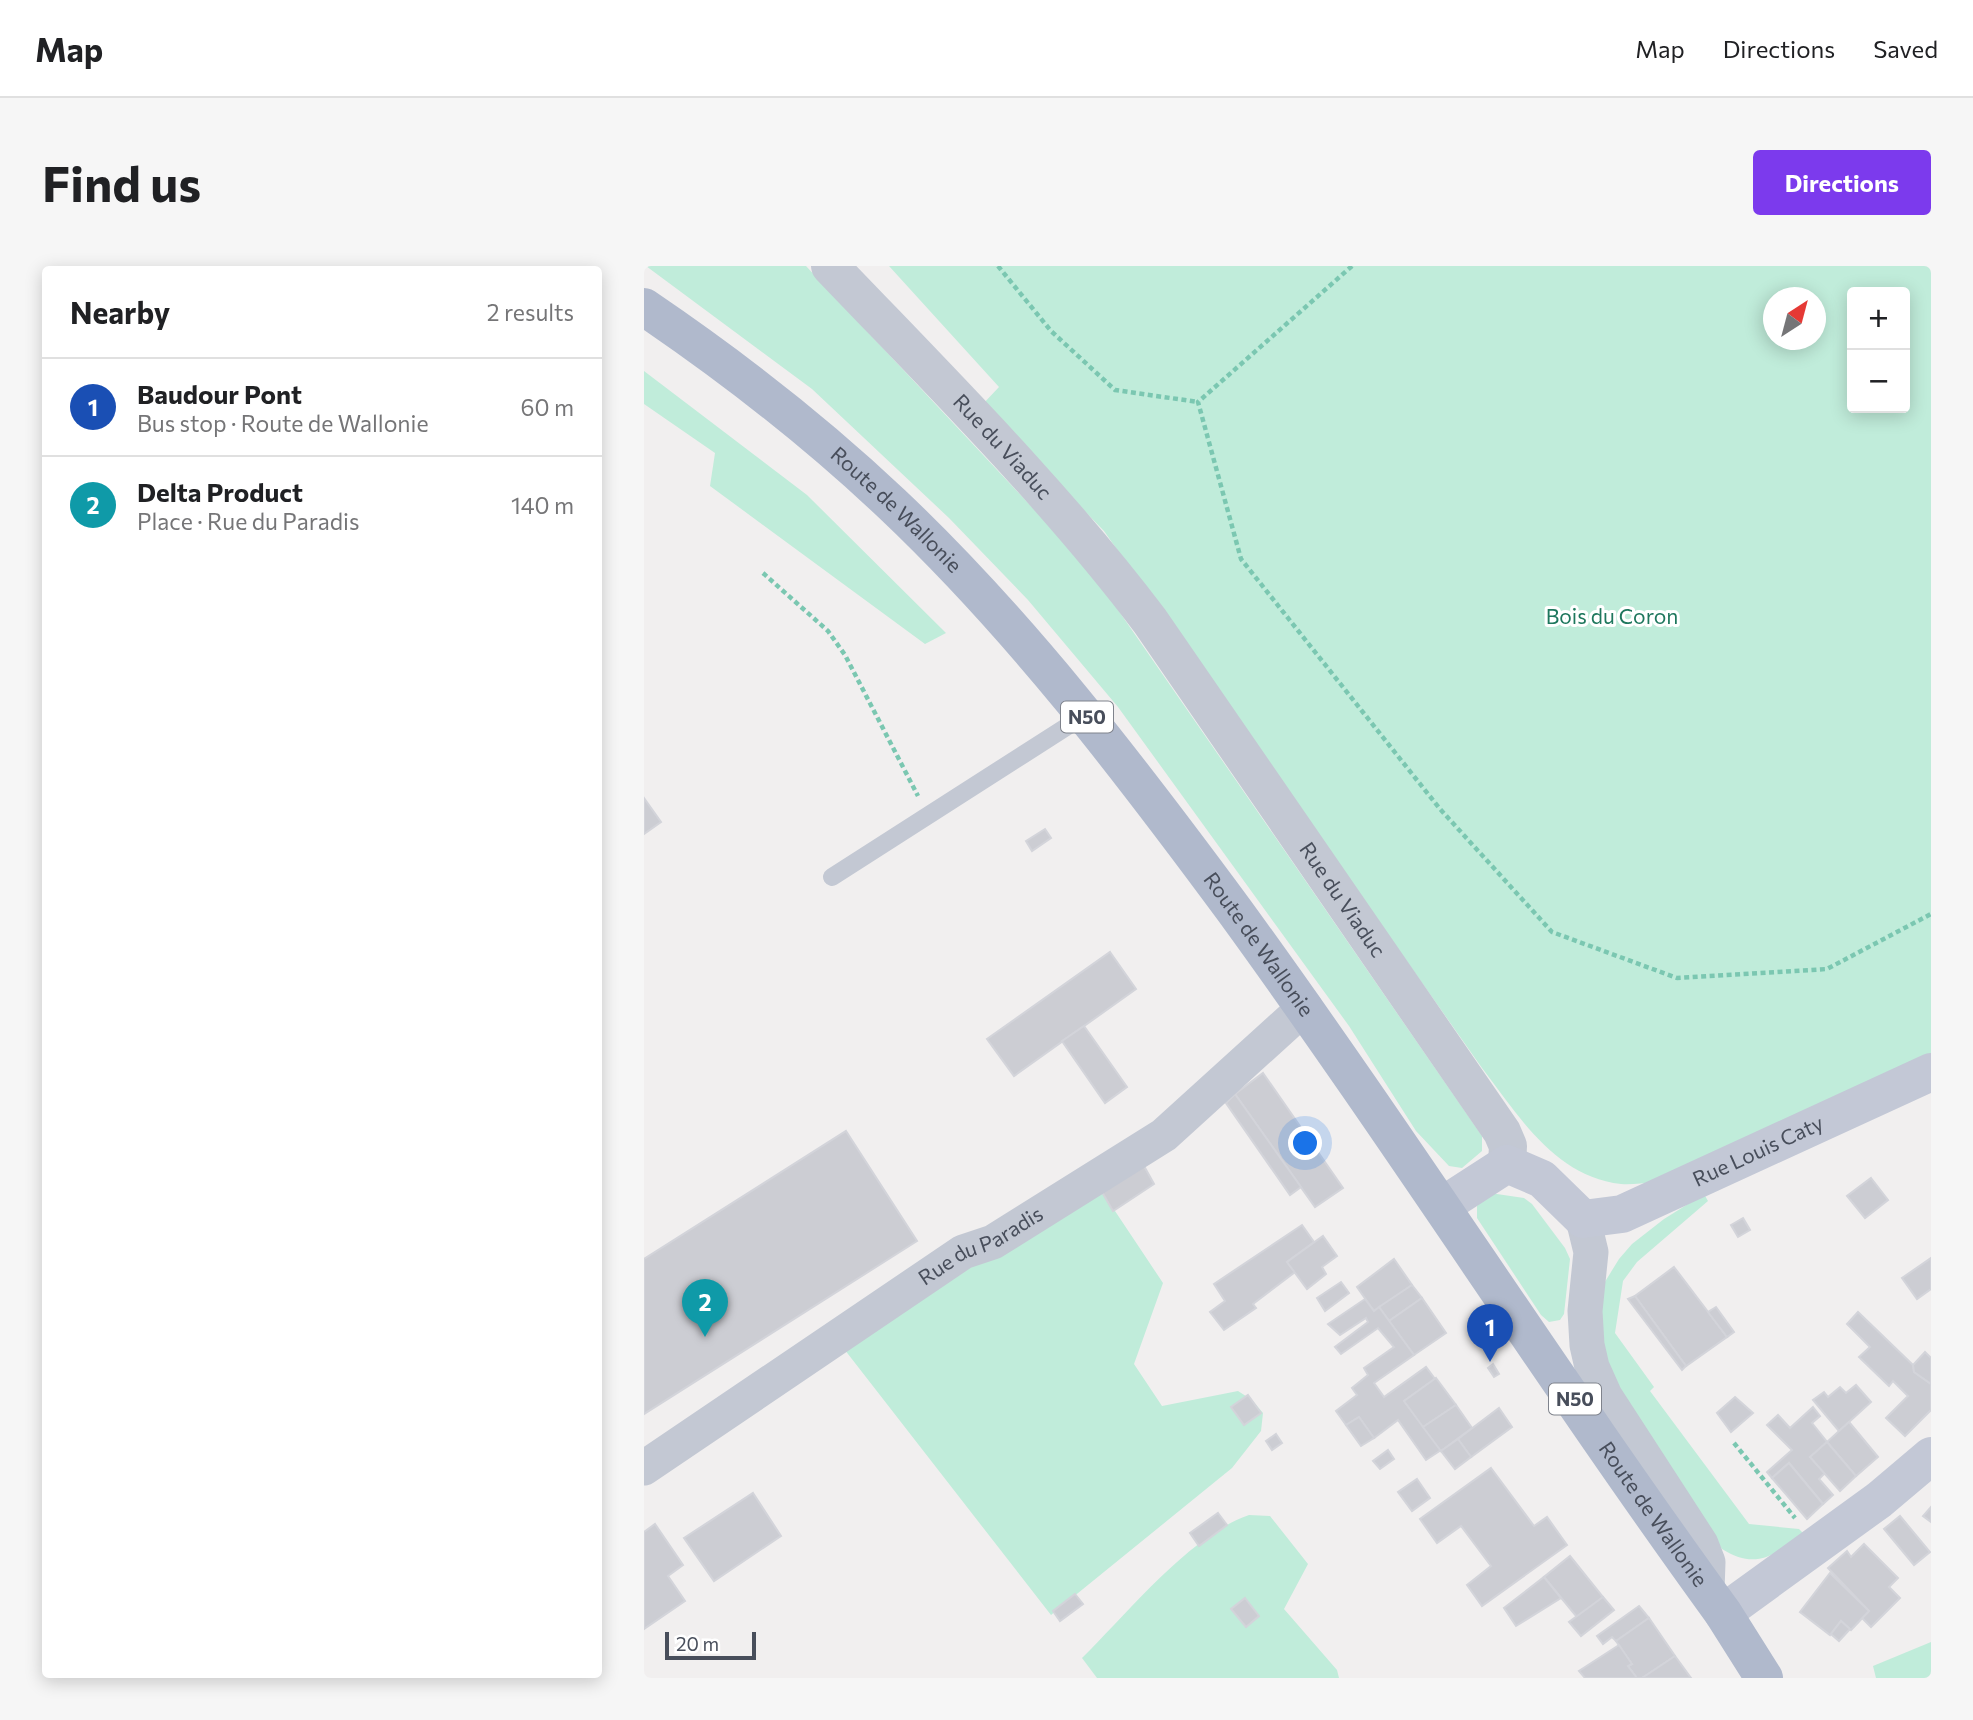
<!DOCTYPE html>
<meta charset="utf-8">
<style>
:root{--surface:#fff;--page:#f6f6f6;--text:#202124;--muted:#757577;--line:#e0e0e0;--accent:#7c3aed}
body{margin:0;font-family:Commissioner,sans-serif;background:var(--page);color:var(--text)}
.controls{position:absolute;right:21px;top:21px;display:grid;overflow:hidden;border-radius:7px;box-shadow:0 4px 18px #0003}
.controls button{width:63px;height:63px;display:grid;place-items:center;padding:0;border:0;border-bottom:2px solid var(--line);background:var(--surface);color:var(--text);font:35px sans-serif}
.compass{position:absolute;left:1119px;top:21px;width:63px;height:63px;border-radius:50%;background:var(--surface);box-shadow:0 4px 18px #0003;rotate:36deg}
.scale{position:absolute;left:21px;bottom:18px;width:91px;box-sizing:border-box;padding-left:7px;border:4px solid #484e5b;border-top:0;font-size:19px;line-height:24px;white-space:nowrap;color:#484e5b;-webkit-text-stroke:5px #fff;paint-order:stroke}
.you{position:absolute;left:662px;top:878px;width:24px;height:24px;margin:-18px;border:5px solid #fff;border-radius:50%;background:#1a73e8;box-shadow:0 0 0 10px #1a73e833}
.badge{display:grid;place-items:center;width:46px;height:46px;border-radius:50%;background:var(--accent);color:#fff;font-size:23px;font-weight:700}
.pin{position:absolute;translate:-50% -58px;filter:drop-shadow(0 2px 4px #0008)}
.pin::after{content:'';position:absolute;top:37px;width:24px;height:21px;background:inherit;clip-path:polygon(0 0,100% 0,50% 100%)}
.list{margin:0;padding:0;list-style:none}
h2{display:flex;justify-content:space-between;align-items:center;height:91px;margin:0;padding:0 28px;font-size:30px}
h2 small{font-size:23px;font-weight:400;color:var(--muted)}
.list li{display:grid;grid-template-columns:46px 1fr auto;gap:21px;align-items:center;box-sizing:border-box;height:98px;padding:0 28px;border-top:2px solid var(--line)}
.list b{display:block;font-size:26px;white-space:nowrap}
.list p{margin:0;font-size:23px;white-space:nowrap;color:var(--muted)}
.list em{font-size:23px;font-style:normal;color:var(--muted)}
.map{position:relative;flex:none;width:1287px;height:1412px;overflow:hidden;border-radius:7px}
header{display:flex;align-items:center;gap:42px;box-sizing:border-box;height:98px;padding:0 35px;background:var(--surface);border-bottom:2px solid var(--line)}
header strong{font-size:33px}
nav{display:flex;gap:38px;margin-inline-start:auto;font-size:24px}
.intro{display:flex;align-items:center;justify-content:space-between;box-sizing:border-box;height:168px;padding:0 42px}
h1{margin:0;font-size:49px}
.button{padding:18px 32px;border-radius:7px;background:var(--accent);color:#fff;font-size:24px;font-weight:700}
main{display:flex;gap:42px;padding:0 42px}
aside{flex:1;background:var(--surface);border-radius:7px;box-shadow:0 4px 18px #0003}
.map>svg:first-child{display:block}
.green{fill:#c0ecda;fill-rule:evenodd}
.building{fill:#cccdd3;stroke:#d3d4da;stroke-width:2}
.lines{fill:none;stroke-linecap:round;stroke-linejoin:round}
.path{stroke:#7bc7b1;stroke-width:4.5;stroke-dasharray:5 3.5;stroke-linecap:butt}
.service{stroke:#c3c8d3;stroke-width:18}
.minor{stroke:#c3c8d3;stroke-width:35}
.tertiary{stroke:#c3c8d3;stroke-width:38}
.secondary{stroke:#c3c8d6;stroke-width:38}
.primary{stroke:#b0b9cc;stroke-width:38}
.labels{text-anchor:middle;stroke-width:6;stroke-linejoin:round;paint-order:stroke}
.shield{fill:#fff;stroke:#7f838c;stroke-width:2}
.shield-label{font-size:19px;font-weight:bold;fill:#484e5b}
.street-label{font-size:21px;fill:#484e5b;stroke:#fff}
.park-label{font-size:21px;fill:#1e775d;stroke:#fff}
</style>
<header>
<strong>Map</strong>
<nav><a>Map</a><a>Directions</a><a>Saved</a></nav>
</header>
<div class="intro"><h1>Find us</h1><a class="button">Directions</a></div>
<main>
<aside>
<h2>Nearby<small>2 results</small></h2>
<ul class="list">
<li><span class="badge" style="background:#1a4fb4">1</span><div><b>Baudour Pont</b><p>Bus stop · Route de Wallonie</p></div><em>60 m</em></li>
<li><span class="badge" style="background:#0f9aa8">2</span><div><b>Delta Product</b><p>Place · Rue du Paradis</p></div><em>140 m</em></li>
</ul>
</aside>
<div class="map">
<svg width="1287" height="1412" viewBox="0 0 1287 1412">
<rect width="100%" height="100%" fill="#f1efef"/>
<g class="green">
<path d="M2 0H162L445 302 838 870V885L818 902 805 900 772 865 705 760 474 441 384 334 305 252 168 123Z"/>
<path d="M245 0H1287V795L1010 916C999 917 987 919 977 918 911 911 874 849 838 802L460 265 338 139 355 121ZM1208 26H1261V142H1208ZM1129 32H1171V74H1129Z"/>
<path d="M0 105 163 229 302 367 281 378 66 220 71 187 0 138Z"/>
<path d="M455 921 519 1017 490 1098 518 1140 594 1125 608 1134 619 1147 617 1165 588 1202 407 1349 197 1079Z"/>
<path d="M846 927 880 932 888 938 921 982 926 993 920 1048 916 1054 905 1056 897 1049 833 952V940Z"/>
<path d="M1060 928 1064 935 993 996 979 1015 971 1067 1010 1121 1006 1125 1105 1258 1155 1263 1161 1269C1130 1288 1113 1305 1078 1283L969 1129 954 1094 959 1019 975 993 988 978 1020 953Z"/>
<path d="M605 1249 626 1250 664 1298 640 1343 693 1404 695 1412H453L438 1392C483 1348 546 1269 605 1249Z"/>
<path d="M1287 1376V1412H1232L1229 1400Z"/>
</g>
<g class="building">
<path d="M0 532 17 556 0 568Z"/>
<path d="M401 563 407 572 388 585 382 575Z"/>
<path d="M466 686 492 723 370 810 343 773Z"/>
<path d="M440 760 483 821 461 837 418 775Z"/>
<path d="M619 807 699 922 671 941 591 828Z"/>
<path d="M591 828 657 921 646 929 582 837Z"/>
<path d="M202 865 273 975 0 1148V993Z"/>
<path d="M500 900 510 918 469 945 458 926Z"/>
<path d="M1227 912 1244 934 1221 952 1203 930Z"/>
<path d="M1099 952 1106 964 1094 971 1087 959Z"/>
<path d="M658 959 670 976 643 996 651 1006 609 1038 612 1042 580 1064 566 1046 581 1035 570 1018Z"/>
<path d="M679 970 693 990 678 1001 682 1008 663 1023 643 996Z"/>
<path d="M1287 992V1023L1273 1033 1258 1012Z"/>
<path d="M750 993 768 1019 730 1045 713 1021Z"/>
<path d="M1030 1001 1083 1071 1042 1100 991 1030Z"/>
<path d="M697 1016 705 1027 681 1045 673 1032Z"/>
<path d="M768 1019 778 1032 745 1055 735 1041Z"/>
<path d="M991 1030 1042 1100 1038 1104 984 1033Z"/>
<path d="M778 1032 802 1067 770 1089 745 1055Z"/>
<path d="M721 1033 730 1045 735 1041 770 1089 730 1117 740 1131 782 1101 791 1113 760 1135 797 1184 782 1194 754 1154 730 1172 715 1151 702 1159 692 1145 713 1129 708 1122 724 1109 720 1102 750 1081 734 1062 697 1088 691 1081 724 1056 722 1052 696 1069 684 1058Z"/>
<path d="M1072 1041 1090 1066 1083 1071 1064 1046Z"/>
<path d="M1214 1046 1269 1099 1270 1106 1287 1118V1144L1261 1170 1242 1152 1264 1130 1249 1115 1245 1120 1215 1091 1226 1081 1203 1058Z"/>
<path d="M1281 1086 1287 1092V1118L1270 1106 1269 1099Z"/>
<path d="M849 1098 855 1108 850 1111 844 1102Z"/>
<path d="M792 1112 812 1139 779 1161 760 1135Z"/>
<path d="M1212 1119 1227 1136 1195 1165 1169 1134 1180 1126 1184 1131 1196 1121 1202 1127Z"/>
<path d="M604 1129 617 1147 600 1159 587 1141Z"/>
<path d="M1091 1131 1109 1147 1087 1166 1073 1147Z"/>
<path d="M812 1139 828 1162 797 1185 779 1161Z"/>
<path d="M1169 1141 1176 1150 1168 1157 1183 1176 1166 1191 1181 1207 1175 1213 1189 1229 1179 1238 1145 1197 1128 1212 1123 1206 1148 1184 1123 1159 1134 1149 1146 1162Z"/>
<path d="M855 1142 868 1161 827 1191 814 1173Z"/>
<path d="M715 1151 730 1172 717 1180 702 1159Z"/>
<path d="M1205 1156 1234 1191 1212 1210 1183 1176Z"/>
<path d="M632 1168 638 1177 628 1184 622 1175Z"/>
<path d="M814 1173 827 1191 811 1203 797 1185Z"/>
<path d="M1183 1176 1212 1210 1196 1225 1166 1191Z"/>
<path d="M744 1184 750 1193 736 1203 729 1195Z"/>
<path d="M1145 1197 1179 1238 1163 1253 1128 1212Z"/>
<path d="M847 1202 890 1260 903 1251 923 1279 838 1340 823 1319 847 1300 817 1260 793 1277 776 1253Z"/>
<path d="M773 1213 786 1232 768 1245 754 1226Z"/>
<path d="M109 1227 137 1270 70 1315 40 1272Z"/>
<path d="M1287 1241V1256L1279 1250Z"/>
<path d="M574 1247 583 1259 555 1280 546 1267Z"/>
<path d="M1256 1250 1286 1286 1270 1299 1240 1263Z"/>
<path d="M11 1258 39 1299 24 1310 41 1335 0 1363V1266Z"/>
<path d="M1220 1278 1254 1312 1245 1321 1256 1332 1227 1361 1218 1352 1225 1345 1184 1302 1203 1285 1207 1291Z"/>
<path d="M926 1290 959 1331 933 1351 900 1311Z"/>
<path d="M1186 1307 1225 1345 1207 1364 1197 1355 1186 1369 1156 1346Z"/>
<path d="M900 1311 917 1332 872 1360 860 1342Z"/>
<path d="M431 1328 439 1338 416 1355 409 1345Z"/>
<path d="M959 1331 970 1344 937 1370 925 1356Z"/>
<path d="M601 1332 615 1350 602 1361 587 1343Z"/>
<path d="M995 1340 1005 1352 972 1375 968 1371 959 1378 953 1370Z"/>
<path d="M1005 1352 1031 1390 998 1412H993L984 1400 988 1398 972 1375Z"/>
<path d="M1197 1355 1206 1363 1195 1375 1187 1368Z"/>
<path d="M975 1379 988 1398 984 1400 993 1412H941L935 1405Z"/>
<path d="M1031 1390 1047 1412H998Z"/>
</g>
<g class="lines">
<g class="path">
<path d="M354 0 407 65 471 124 554 136"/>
<path d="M708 0 554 136 597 293 796 543 908 666 1033 712 1183 703 1287 648"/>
<path d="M119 307 184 365 201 389 274 530"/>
<path d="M1090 1177 1151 1252"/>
</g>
<path class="service" d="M188 611 441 449"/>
<g class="minor">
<path d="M939 953 947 986 941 1045 943 1079 948 1101 961 1130 1057 1278 1064 1296 1063 1325"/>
<path id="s1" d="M0 1202 319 986 349 976 520 869 661 741"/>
</g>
<path class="tertiary" id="s2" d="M186 0C296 115 410 228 506 355L858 866 864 880 863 898"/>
<g class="secondary">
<path id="s3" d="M798 940 863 898 898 913 939 953 978 948 1287 806"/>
<path d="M1079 1347 1235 1234 1287 1190"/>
</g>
<path class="primary" id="s4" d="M0 41C87 100 172 166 248 238 377 360 485 502 590 644 758 875 911 1116 1079 1347L1120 1412"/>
</g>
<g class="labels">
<g class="shield">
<rect x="417" y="435.5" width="52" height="31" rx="5"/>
<rect x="905" y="1117.5" width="52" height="31" rx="5"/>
</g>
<g class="shield-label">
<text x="443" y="458">N50</text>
<text x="931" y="1140">N50</text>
</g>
<g class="street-label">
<text dy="7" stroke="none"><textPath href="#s2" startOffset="250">Rue du Viaduc</textPath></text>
<text dy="7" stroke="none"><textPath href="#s4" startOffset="324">Route de Wallonie</textPath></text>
<text dy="7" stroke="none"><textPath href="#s2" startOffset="817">Rue du Viaduc</textPath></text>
<text dy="7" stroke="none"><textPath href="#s4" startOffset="891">Route de Wallonie</textPath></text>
<text dy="7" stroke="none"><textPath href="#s3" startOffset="362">Rue Louis Caty</textPath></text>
<text dy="7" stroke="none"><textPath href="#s1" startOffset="404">Rue du Paradis</textPath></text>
<text dy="7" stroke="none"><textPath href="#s4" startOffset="1584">Route de Wallonie</textPath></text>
</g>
<g class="park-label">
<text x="968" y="358">Bois du Coron</text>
</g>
</g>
</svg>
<div class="controls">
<button>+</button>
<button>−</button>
</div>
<svg class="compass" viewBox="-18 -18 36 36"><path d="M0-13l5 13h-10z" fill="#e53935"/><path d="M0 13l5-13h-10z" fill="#757577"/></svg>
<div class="scale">20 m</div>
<div class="you"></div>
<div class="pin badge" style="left:846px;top:1096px;background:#1a4fb4">1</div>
<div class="pin badge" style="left:61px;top:1071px;background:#0f9aa8">2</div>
</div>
</main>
